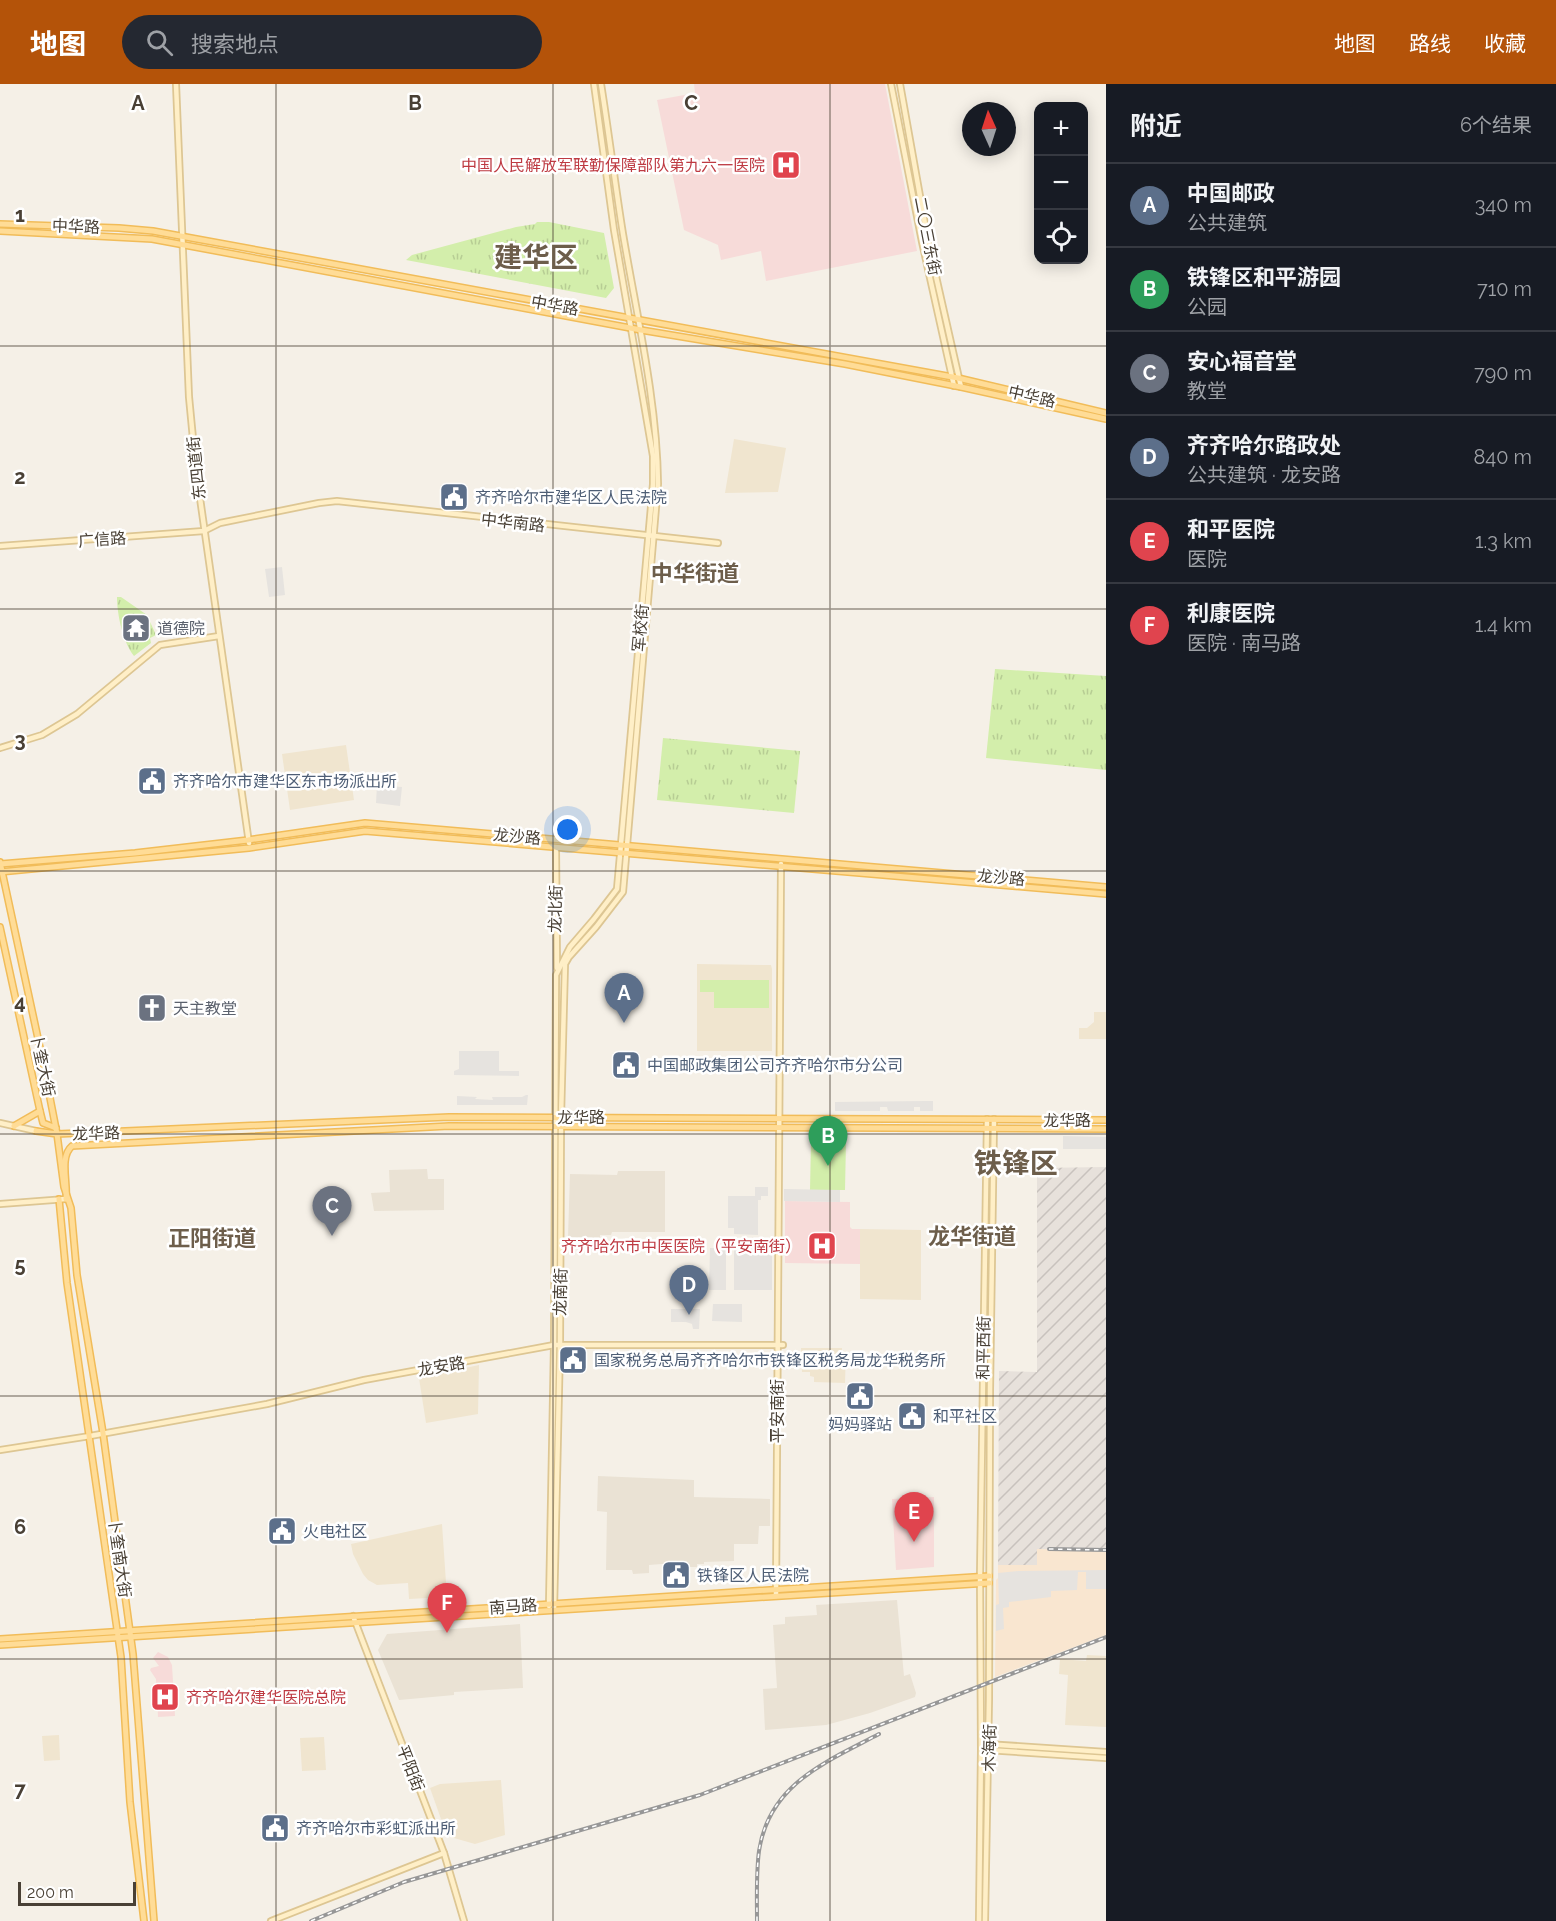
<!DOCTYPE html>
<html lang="zh">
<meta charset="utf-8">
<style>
:root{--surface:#171b24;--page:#242831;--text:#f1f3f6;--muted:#9ea1a6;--line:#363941;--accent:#b45309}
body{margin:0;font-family:Raleway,"Noto Sans SC",sans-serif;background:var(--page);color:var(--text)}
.controls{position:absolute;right:18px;top:18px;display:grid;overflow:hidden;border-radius:12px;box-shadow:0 3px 15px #0003}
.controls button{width:54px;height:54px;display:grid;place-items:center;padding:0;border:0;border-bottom:2px solid var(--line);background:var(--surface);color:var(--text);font:30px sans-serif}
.compass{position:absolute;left:962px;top:18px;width:54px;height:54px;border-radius:50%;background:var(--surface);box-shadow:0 3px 15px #0003;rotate:357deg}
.scale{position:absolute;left:18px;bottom:15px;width:118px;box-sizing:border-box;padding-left:6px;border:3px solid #494035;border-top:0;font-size:16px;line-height:21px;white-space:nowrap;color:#494035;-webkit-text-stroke:4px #fff;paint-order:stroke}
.you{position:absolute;left:568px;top:746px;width:21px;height:21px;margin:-15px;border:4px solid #fff;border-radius:50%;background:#1a73e8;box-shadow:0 0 0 9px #1a73e833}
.badge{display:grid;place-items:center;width:39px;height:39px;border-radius:50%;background:var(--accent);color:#fff;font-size:20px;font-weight:700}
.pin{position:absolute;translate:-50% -50px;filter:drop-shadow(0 2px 3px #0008)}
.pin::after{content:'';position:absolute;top:32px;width:21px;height:18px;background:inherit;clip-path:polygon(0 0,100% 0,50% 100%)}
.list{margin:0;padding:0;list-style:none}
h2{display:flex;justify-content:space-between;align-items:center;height:78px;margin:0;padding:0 24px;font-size:26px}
h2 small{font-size:20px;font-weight:400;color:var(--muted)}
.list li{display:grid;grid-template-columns:39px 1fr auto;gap:18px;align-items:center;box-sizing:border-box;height:84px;padding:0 24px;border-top:2px solid var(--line)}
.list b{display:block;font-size:22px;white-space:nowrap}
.list p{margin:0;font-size:20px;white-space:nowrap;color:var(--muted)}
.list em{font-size:20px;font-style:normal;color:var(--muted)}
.icon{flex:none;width:33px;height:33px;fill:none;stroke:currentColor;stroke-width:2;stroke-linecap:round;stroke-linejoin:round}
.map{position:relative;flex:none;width:1106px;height:1837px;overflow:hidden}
header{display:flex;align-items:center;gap:36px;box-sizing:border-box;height:84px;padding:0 30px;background:var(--accent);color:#fff}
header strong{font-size:28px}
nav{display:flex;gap:33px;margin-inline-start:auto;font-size:21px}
.search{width:420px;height:54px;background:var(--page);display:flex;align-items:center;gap:15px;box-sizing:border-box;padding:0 21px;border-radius:33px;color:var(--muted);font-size:22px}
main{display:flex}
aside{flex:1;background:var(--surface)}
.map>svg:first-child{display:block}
.residential{fill:#eae2d4}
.commercial{fill:#f9e6d0}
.industrial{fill:url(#industrial-furrows)}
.education{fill:#f0e5cf}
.medical{fill:#f7dbd9}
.grass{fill:url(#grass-tufts)}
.park{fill:#d3eeab}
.parking{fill:#e6e3df}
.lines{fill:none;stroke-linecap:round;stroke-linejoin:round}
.secondary-casing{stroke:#ddc693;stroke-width:8}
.primary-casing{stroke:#f1bc59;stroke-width:8}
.secondary{stroke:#ffefc7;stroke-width:4.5}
.primary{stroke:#ffdc96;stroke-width:5}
.rail-casing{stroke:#979797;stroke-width:4}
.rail{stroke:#fff;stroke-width:1.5;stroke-dasharray:4.5;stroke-linecap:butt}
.grid{fill:none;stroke:#494035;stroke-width:1.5;stroke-opacity:0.55}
.labels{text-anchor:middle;stroke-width:5;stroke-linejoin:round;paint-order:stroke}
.health-label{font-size:16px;fill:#be3a42;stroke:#fff;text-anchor:end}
.street-label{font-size:16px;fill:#494035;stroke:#fff}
.service-label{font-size:16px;fill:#4e5e75;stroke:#fff;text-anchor:start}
.worship-label{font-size:16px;fill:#5b616d;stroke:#fff;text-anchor:start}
.district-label{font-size:22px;font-weight:bold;fill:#6d5e4b;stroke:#fff}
.town-label{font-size:28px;font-weight:bold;fill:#6d5e4b;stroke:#fff}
.grid-label{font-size:20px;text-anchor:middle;font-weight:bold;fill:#494035;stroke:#fff;stroke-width:5;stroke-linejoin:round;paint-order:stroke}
</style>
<header>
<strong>地图</strong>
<div class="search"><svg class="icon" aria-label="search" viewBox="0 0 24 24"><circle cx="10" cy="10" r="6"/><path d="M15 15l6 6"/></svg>搜索地点</div>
<nav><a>地图</a><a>路线</a><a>收藏</a></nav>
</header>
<main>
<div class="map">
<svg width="1106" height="1837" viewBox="0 0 1106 1837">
<defs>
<pattern id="industrial-furrows" width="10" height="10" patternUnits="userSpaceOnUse" patternTransform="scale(1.5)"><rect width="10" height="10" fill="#e7e1db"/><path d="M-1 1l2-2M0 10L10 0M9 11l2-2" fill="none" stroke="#c8c2bd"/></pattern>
<pattern id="grass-tufts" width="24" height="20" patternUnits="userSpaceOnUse" patternTransform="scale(1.5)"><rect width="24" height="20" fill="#d3eeab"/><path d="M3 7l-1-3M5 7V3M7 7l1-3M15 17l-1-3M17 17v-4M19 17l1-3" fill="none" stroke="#b7cd94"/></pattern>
</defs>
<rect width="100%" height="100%" fill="#f5f0e7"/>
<g class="residential">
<path d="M427 1085 428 1095H444V1126L374 1127 371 1109 390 1108 389 1086Z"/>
<path d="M618 1087H665V1148H612L611 1151H600V1154L568 1153 570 1090 617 1091Z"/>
<path d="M598 1392 694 1396V1413L770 1415V1442H759L758 1460H734V1477L704 1478V1480H697V1483H688L687 1478 649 1481V1489L633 1490 632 1486H606L607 1428 597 1427Z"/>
<path d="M897 1516 904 1592 910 1590 916 1609 915 1613 870 1629 826 1641 765 1646 763 1605 777 1604 773 1541 785 1540V1533L817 1531 816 1521Z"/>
<path d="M520 1540 523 1604 454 1608V1611L399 1616 378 1566 387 1550Z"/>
</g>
<path class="commercial" d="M1037 1465 1106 1466V1551L995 1593 996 1496 998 1494V1481H1037Z"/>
<path class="industrial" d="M1106 1083V1466L1037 1465V1481H998L999 1287 1037 1288V1084Z"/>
<g class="education">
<path d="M734 355 786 364 778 408 725 409Z"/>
<path d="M346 661 354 716 290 726 282 670Z"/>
<path d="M697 880 771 881 772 885V967H697Z"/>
<path d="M1094 928H1106V955H1079V944H1087L1094 938Z"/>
<path d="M860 1145 921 1146V1216L860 1215Z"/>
<path d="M801 1264H842V1267H846L845 1299 814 1298V1293L810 1292V1288H802Z"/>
<path d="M479 1281 478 1330 426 1339 419 1294Z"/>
<path d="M442 1440 447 1513 409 1515 408 1499 377 1501 368 1496 363 1490 353 1470 351 1460Z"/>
<path d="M1087 1571 1106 1572V1643L1065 1641 1068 1591 1059 1590 1060 1575 1086 1577Z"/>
<path d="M59 1651 60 1676 44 1677 42 1652Z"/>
<path d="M324 1653 326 1686 302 1687 300 1654Z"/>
<path d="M501 1696 505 1751 475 1760 447 1752 430 1704 440 1700Z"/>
</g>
<g class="medical">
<path d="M694 0H885L917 167 766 197 761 167 721 176 718 161 684 146 657 16 695 9Z"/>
<path d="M785 1117 850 1118V1143L852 1145H860V1180L785 1179Z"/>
<path d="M934 1413V1483L896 1486 892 1415Z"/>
<path d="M158 1568 168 1573 172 1581 175 1632 158 1633 156 1595 150 1586 151 1584 159 1582 153 1574Z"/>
</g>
<g class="grass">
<path d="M537 138H549L604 149 614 204 606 214 406 176 412 171 516 143 535 140Z"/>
<path d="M117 513H121L147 531 156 551 150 554 151 559 134 572C123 558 117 531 117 513Z"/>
<path d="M995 585 1106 592V686L986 674Z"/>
<path d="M663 654 800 667 794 729 657 716Z"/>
</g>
<g class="park">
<path d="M700 896H769V924H714V908H700Z"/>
<path d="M811 1058H846L845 1106H810Z"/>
</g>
<g class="parking">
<path d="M282 483 285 511 269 513 265 485Z"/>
<path d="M377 701 402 703 400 722 376 719Z"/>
<path d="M459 967H499V987H519V992L454 991V987L459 985Z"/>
<path d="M526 1011H528L527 1021H457V1012L477 1013 475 1015 493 1016 492 1013H522Z"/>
<path d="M925 1017H933V1027H920V1023H914V1027H888L887 1023H880V1027H835V1018Z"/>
<path d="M1063 1052 1106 1053V1065H1063Z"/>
<path d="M755 1103H768V1112H761V1116H758V1151L734 1150V1144H728V1112H755Z"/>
<path d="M784 1105 840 1106V1118L784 1117Z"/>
<path d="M710 1164H726V1206H709Z"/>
<rect x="734" y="1164" width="38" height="42"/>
<path d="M713 1220H742V1238L712 1237Z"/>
<path d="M671 1225H700L699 1245H693L692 1240 686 1238H671Z"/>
<path d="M1106 1486V1505H1086V1488H1078L1077 1506 1051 1507V1513L1009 1518V1523L1003 1524 1004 1545 996 1547V1521L999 1520 998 1489 1019 1487Z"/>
</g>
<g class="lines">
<g class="secondary-casing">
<g id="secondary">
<path d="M176 0 189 313 196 386 249 759"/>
<path d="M891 0 922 158 954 302"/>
<path d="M900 0 928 157 961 303"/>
<path d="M0 462 204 447 220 439 319 419 337 417 718 459"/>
<path d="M0 664 42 651 77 630 160 561 219 552"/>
<path d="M556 764 557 884"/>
<path d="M0 1039 36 1047"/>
<path d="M0 1120 66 1115"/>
<path d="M0 1366 90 1352 267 1320 364 1296 554 1261H783"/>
<path d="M776 1512 781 780"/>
<path d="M549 1522 554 1261 556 891 570 863 594 835 617 805 653 400V372L614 146 594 0"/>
<path d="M554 1526 560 1261 561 1033 565 880 569 873 596 843 623 808 658 400C657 316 637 233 623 150 615 100 609 50 601 0"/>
<path d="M353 1532 444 1769 464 1837"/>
<path d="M986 1660 1106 1668"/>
<path d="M987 1666 1106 1674"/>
<path d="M271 1837 444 1769"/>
<path d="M979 1837 981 1666 980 1492 987 1035"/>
<path d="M985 1837 989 1615 990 1306 994 1035"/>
</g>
</g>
<g class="primary-casing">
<g id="primary">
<path d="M0 140 119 144 153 147 958 294 1106 329"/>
<path d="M0 147 152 155 641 246 845 280 961 303 1106 335"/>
<path d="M0 778 42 973 57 1050 449 1033 1106 1036"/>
<path d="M0 780 135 769 248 756 365 739 1106 803"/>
<path d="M0 788 249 764 365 747 1106 810"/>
<path d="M0 843 40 1027 14 1042"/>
<path d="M40 1027 43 1039 56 1044"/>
<path d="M36 1047 57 1050 64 1103 71 1124 77 1191 103 1349 133 1570 154 1837"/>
<path d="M59 1115 67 1199 121 1573 130 1718 144 1837"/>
<path d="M66 1115C68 1099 59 1073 72 1062L449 1042 1106 1045"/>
<path d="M0 1555 989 1492"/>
<path d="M0 1561 989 1499"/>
</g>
</g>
<use href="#secondary" class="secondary"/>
<use href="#primary" class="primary"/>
<g class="rail-casing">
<g id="rail">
<path d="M1049 1465 1106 1466"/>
<path d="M311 1837 404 1798 700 1711 1106 1553"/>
<path d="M757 1837C757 1814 756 1790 759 1767 769 1700 826 1678 879 1650"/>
</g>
</g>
<use href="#rail" class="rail"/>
</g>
<path class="grid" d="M276 0V1837M553 0V1837M830 0V1837M0 262H1106M0 525H1106M0 787H1106M0 1050H1106M0 1312H1106M0 1575H1106"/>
<defs>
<g id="hospital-square" transform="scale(1.5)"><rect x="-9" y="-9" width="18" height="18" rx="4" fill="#e0444e" stroke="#fff"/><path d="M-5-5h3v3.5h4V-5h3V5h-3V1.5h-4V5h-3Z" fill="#fff"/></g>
<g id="civic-square" transform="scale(1.5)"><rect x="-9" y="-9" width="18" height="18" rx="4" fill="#5c6f8a" stroke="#fff"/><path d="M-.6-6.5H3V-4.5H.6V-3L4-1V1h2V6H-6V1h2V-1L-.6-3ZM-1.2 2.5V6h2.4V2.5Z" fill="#fff"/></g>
<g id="temple-square" transform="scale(1.5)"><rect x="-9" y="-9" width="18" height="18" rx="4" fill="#6b7280" stroke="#fff"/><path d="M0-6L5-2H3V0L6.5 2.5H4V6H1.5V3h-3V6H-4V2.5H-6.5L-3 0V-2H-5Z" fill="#fff"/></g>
<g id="church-square" transform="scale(1.5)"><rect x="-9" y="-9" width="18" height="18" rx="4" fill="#6b7280" stroke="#fff"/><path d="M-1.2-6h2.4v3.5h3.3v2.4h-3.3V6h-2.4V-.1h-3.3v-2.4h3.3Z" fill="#fff"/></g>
</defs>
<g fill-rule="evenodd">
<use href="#hospital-square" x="786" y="81"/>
<use href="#civic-square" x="454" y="413"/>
<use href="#temple-square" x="136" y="544"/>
<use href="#civic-square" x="152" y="697"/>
<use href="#church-square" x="152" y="924"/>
<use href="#civic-square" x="626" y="981"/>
<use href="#hospital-square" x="822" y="1162"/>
<use href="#civic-square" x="573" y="1276"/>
<use href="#civic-square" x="860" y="1312"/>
<use href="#civic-square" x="912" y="1332"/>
<use href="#civic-square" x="282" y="1447"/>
<use href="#civic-square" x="676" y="1491"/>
<use href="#hospital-square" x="165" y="1613"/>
<use href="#civic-square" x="275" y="1744"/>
</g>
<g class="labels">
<g class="health-label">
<text x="765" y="87">中国人民解放军联勤保障部队第九六一医院</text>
<text x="801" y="1168">齐齐哈尔市中医医院（平安南街）</text>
<text x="186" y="1619" text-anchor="start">齐齐哈尔建华医院总院</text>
</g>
<g class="street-label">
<text transform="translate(76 142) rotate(2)" y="6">中华路</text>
<text transform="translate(928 152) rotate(79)" y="6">二〇三东街</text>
<text transform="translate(555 221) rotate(10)" y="6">中华路</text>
<text transform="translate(1032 312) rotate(13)" y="6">中华路</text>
<text transform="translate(196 384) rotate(-96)" y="6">东四道街</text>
<text transform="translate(513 438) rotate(6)" y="6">中华南路</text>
<text transform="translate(102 455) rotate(-4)" y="6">广信路</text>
<text transform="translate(640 544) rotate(-85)" y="6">军校街</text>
<text transform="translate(517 752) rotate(5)" y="6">龙沙路</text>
<text transform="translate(1001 793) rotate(5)" y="6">龙沙路</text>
<text transform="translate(555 825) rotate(-89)" y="6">龙北街</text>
<text transform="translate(43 981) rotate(78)" y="6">卜奎大街</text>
<text x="581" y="1039">龙华路</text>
<text x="1067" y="1042">龙华路</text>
<text transform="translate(96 1049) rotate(-2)" y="6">龙华路</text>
<text transform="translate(560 1208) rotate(-89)" y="6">龙南街</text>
<text transform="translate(983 1264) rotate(-89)" y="6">和平西街</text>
<text transform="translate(441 1282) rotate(-10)" y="6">龙安路</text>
<text transform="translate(777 1327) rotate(-90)" y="6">平安南街</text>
<text transform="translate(120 1474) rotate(82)" y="6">卜奎南大街</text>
<text transform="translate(513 1522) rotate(-4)" y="6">南马路</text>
<text transform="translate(989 1664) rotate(-89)" y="6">木海街</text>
<text transform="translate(411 1684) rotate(69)" y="6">平阳街</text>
</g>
<g class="service-label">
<text x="475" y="419">齐齐哈尔市建华区人民法院</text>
<text x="173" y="703">齐齐哈尔市建华区东市场派出所</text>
<text x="647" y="987">中国邮政集团公司齐齐哈尔市分公司</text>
<text x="594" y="1282">国家税务总局齐齐哈尔市铁锋区税务局龙华税务所</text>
<text x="933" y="1338">和平社区</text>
<text x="860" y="1346" text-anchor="middle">妈妈驿站</text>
<text x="303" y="1453">火电社区</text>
<text x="697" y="1497">铁锋区人民法院</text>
<text x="296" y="1750">齐齐哈尔市彩虹派出所</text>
</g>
<g class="worship-label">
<text x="157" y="550">道德院</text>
<text x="173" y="930">天主教堂</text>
</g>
<g class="district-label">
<text x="695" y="497">中华街道</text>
<text x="972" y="1160">龙华街道</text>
<text x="212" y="1162">正阳街道</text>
</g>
<g class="town-label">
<text x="536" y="183">建华区</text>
<text x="1016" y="1089">铁锋区</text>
</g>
</g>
<g class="grid-label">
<text x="138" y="26">A</text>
<text x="415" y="26">B</text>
<text x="691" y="26">C</text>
<text x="20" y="138">1</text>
<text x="20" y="400">2</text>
<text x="20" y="663">3</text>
<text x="20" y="925">4</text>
<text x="20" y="1188">5</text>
<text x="20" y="1450">6</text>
<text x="20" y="1713">7</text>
</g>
</svg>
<div class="controls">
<button>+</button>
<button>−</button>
<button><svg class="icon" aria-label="locate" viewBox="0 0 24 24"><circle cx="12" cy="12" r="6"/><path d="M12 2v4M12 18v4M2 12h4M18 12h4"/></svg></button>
</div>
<svg class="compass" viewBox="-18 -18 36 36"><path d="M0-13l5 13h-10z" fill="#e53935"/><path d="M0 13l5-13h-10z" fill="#9ea1a6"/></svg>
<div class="scale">200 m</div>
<div class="you"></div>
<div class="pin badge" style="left:624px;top:939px;background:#5c6f8a">A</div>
<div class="pin badge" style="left:828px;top:1082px;background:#2e9e5b">B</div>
<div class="pin badge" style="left:332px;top:1152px;background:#6b7280">C</div>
<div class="pin badge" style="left:689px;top:1231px;background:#5c6f8a">D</div>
<div class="pin badge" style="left:914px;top:1458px;background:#e0444e">E</div>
<div class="pin badge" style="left:447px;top:1549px;background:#e0444e">F</div>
</div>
<aside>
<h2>附近<small>6个结果</small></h2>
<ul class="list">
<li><span class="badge" style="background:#5c6f8a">A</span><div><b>中国邮政</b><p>公共建筑</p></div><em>340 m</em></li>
<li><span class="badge" style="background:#2e9e5b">B</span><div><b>铁锋区和平游园</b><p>公园</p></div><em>710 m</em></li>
<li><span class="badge" style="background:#6b7280">C</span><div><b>安心福音堂</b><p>教堂</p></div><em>790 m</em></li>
<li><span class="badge" style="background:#5c6f8a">D</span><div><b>齐齐哈尔路政处</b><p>公共建筑 · 龙安路</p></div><em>840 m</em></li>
<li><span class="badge" style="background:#e0444e">E</span><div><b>和平医院</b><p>医院</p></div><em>1.3 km</em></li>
<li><span class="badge" style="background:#e0444e">F</span><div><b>利康医院</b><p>医院 · 南马路</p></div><em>1.4 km</em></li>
</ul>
</aside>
</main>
